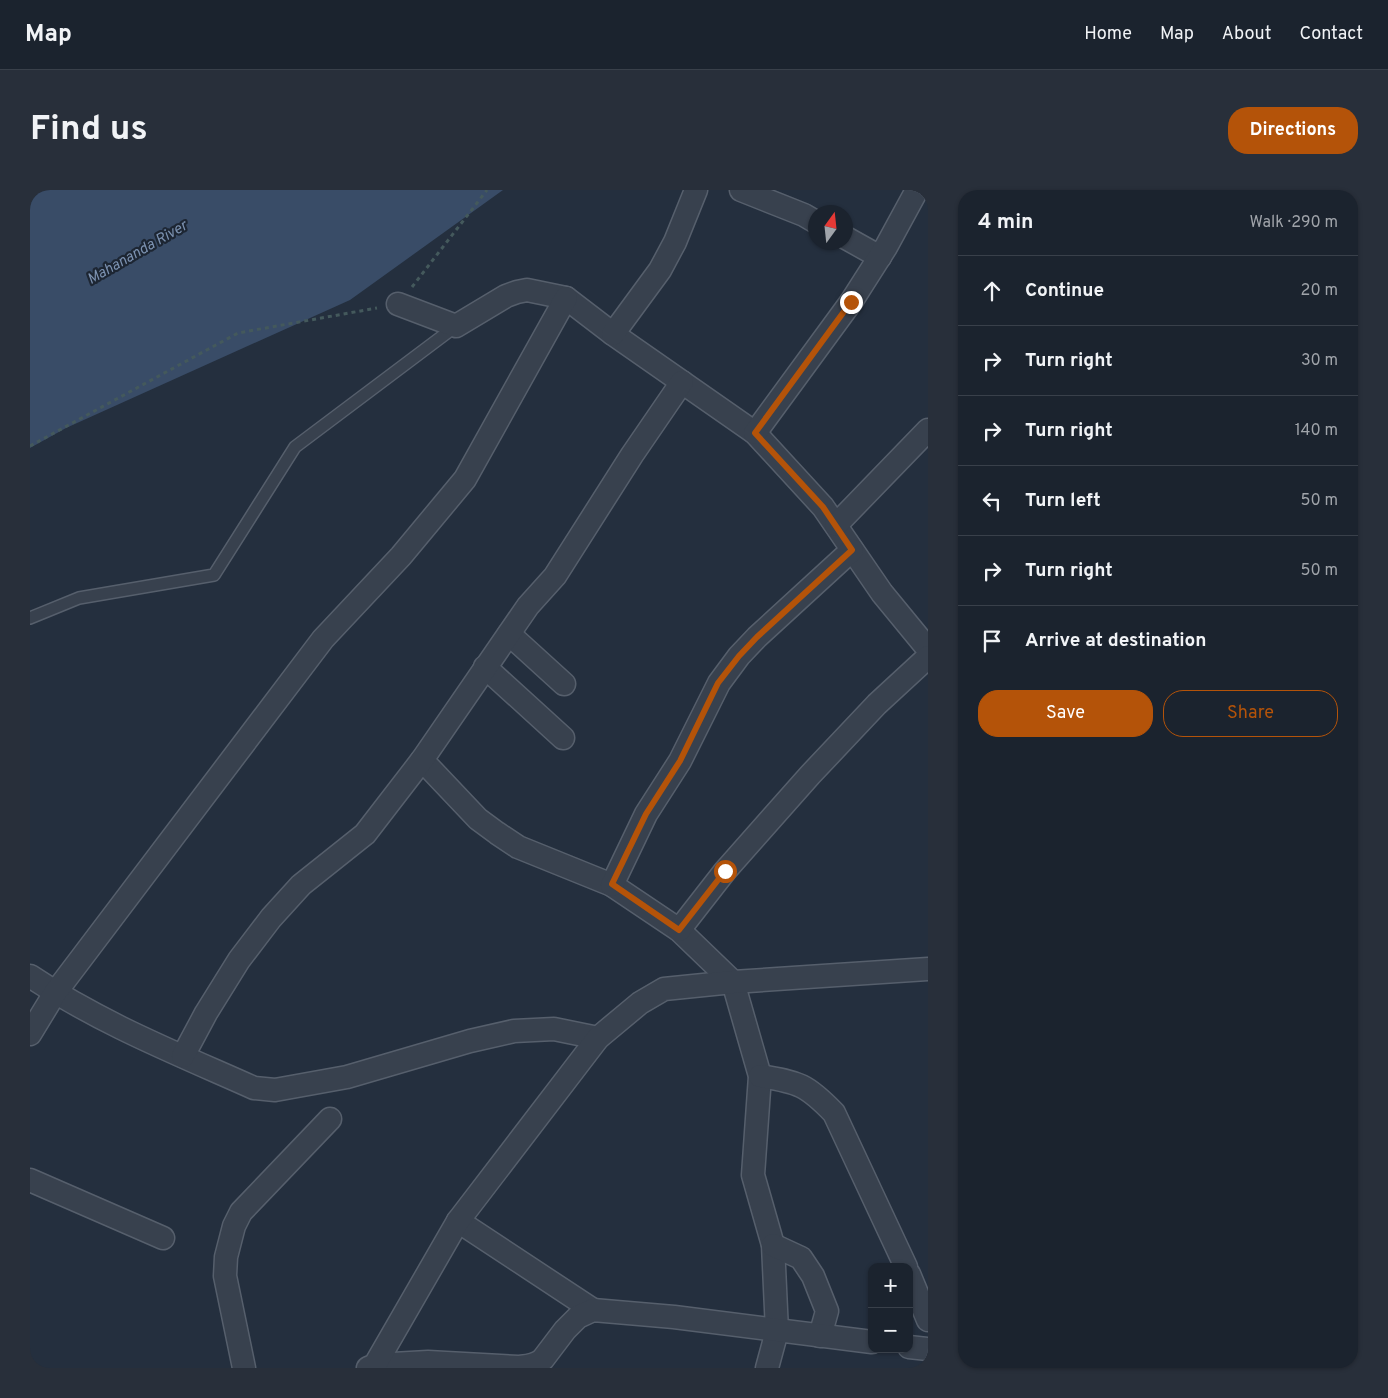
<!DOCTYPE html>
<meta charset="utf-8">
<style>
:root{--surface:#1b232e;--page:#282f3a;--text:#f1f3f6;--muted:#a0a4aa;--line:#39404a;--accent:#b45309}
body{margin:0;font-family:Overpass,sans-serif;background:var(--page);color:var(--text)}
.controls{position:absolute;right:15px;bottom:15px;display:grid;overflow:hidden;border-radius:10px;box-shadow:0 1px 4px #0004}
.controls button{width:45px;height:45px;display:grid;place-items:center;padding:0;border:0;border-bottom:1px solid var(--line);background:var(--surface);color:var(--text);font:25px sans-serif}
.compass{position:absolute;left:778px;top:15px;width:45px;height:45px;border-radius:50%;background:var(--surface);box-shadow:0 1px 4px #0004;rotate:15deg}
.stop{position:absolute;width:15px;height:15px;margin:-11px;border:4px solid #b45309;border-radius:50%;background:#fff}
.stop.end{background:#b45309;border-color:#fff;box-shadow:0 1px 5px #0008}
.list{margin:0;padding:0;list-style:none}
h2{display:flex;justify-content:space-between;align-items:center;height:65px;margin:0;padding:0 20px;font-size:21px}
h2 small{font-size:16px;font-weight:400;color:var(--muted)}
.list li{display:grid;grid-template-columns:32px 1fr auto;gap:15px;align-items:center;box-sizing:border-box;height:70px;padding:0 20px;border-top:1px solid var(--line)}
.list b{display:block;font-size:19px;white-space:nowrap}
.list em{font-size:16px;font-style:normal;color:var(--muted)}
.actions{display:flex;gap:10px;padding:15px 20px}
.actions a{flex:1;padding:11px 0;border:1px solid var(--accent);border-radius:20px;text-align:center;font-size:18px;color:var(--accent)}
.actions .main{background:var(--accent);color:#fff}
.icon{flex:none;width:28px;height:28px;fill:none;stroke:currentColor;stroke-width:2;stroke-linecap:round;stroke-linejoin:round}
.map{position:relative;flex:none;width:898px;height:1178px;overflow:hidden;border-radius:20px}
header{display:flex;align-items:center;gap:30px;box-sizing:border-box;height:70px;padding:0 25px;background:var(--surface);border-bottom:1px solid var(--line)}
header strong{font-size:24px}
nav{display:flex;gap:28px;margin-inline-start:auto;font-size:18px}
.intro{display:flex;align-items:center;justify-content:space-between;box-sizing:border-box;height:120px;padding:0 30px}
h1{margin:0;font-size:35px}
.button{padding:12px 22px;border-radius:20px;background:var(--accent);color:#fff;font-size:18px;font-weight:700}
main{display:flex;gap:30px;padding:0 30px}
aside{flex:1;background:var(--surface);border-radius:20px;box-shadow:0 1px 4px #0004}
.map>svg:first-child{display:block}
.water{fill:#394c67}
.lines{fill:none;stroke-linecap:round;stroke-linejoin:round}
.lane-casing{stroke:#565f6c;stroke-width:14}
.street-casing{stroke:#565f6c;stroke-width:25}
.path{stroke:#44595c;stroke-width:3;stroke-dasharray:4 4;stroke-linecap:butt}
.lane{stroke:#38414e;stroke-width:11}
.street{stroke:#38414e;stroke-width:22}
.route{stroke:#b45309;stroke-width:6}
.labels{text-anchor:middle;stroke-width:4.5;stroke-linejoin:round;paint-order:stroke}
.water-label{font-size:15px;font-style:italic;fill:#7c92b1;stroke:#1d2633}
</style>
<header>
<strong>Map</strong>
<nav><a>Home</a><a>Map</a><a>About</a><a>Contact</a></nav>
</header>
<div class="intro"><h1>Find us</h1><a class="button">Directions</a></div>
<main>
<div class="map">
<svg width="898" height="1178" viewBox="0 0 898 1178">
<rect width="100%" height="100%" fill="#242f3e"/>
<path class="water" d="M0 0H473L320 110 36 238 0 258Z"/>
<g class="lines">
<g class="lane-casing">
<path id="lane" d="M0 428 49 408 184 385 265 257 426 136"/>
</g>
<g class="street-casing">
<g id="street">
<path d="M711 0 774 25 786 32"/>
<path d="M816 48 850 67"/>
<path d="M368 114 426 136 476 106 487 102 497 100 536 108 583 144 725 243 793 317 852 403 898 459"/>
<path d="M583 144 630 80 645 52 666 0"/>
<path d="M725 243 821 112 856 57 887 0"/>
<path d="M806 335 898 240"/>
<path d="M479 444 534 494"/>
<path d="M455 477 533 548"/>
<path d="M392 570 448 629 467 643 488 657 582 695 649 740 703 792 730 886 723 985 743 1055 747 1141 737 1178"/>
<path d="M582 695 616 624 650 571 689 493 709 466 727 447 822 360"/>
<path d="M649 740 695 681 780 585 847 514 898 467"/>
<path d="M0 786C70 833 148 864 224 898L245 900 317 887 440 851 484 841 524 839 568 848"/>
<path d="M0 844 25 803 293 449 371 366 435 289 536 108"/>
<path d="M153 866 176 823 209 770 241 728 271 695 335 644 392 570 498 416 525 386 602 265 652 192"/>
<path d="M730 886C769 892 777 895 804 923L876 1077"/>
<path d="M0 990 133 1048"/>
<path d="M428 1031 563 1120"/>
<path d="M743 1055 771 1068 783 1086 797 1121 790 1146"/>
<path d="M879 1084 898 1130"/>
<path d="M879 1157 898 1159"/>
<path d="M345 1175 398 1172 488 1177C497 1176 506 1176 513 1169L535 1140 548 1127 563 1120 644 1127 842 1152"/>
<path d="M214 1178 195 1086 196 1067 204 1036 211 1022 300 929"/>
<path d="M338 1178 345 1175 428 1031 568 848 610 813 634 799 703 792 898 779"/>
</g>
</g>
<g class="path">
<path d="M382 97 457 0"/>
<path d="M0 256 208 143 347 118"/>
</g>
<use href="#lane" class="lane"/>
<use href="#street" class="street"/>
</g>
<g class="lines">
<path class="route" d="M695 681 649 740 582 694 616 624 650 571 688 493 709 466 727 447 822 360 793 317 725 243 821 112"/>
</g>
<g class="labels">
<g class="water-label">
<text transform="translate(107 62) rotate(-30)" y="5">Mahananda River</text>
</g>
</g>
</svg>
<div class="controls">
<button>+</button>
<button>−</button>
</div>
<svg class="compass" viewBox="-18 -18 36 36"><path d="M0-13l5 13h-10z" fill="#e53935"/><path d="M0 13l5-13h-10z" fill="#a0a4aa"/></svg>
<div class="stop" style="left:695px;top:681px"></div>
<div class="stop end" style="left:821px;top:112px"></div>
</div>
<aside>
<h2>4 min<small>Walk · 290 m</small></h2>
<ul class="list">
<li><svg class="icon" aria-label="ahead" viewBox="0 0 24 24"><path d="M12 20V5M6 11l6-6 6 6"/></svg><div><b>Continue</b></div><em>20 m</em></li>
<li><svg class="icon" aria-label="right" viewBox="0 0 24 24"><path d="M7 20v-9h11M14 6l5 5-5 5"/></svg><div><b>Turn right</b></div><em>30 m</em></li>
<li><svg class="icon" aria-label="right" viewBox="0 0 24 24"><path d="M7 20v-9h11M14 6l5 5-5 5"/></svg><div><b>Turn right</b></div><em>140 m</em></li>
<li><svg class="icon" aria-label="left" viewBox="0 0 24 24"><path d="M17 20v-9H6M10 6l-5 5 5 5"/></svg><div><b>Turn left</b></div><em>50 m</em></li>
<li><svg class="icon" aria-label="right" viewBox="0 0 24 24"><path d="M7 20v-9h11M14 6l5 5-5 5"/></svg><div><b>Turn right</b></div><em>50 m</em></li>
<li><svg class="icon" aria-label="arrive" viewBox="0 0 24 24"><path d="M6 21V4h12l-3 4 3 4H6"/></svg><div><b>Arrive at destination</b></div></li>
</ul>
<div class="actions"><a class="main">Save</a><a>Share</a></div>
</aside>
</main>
